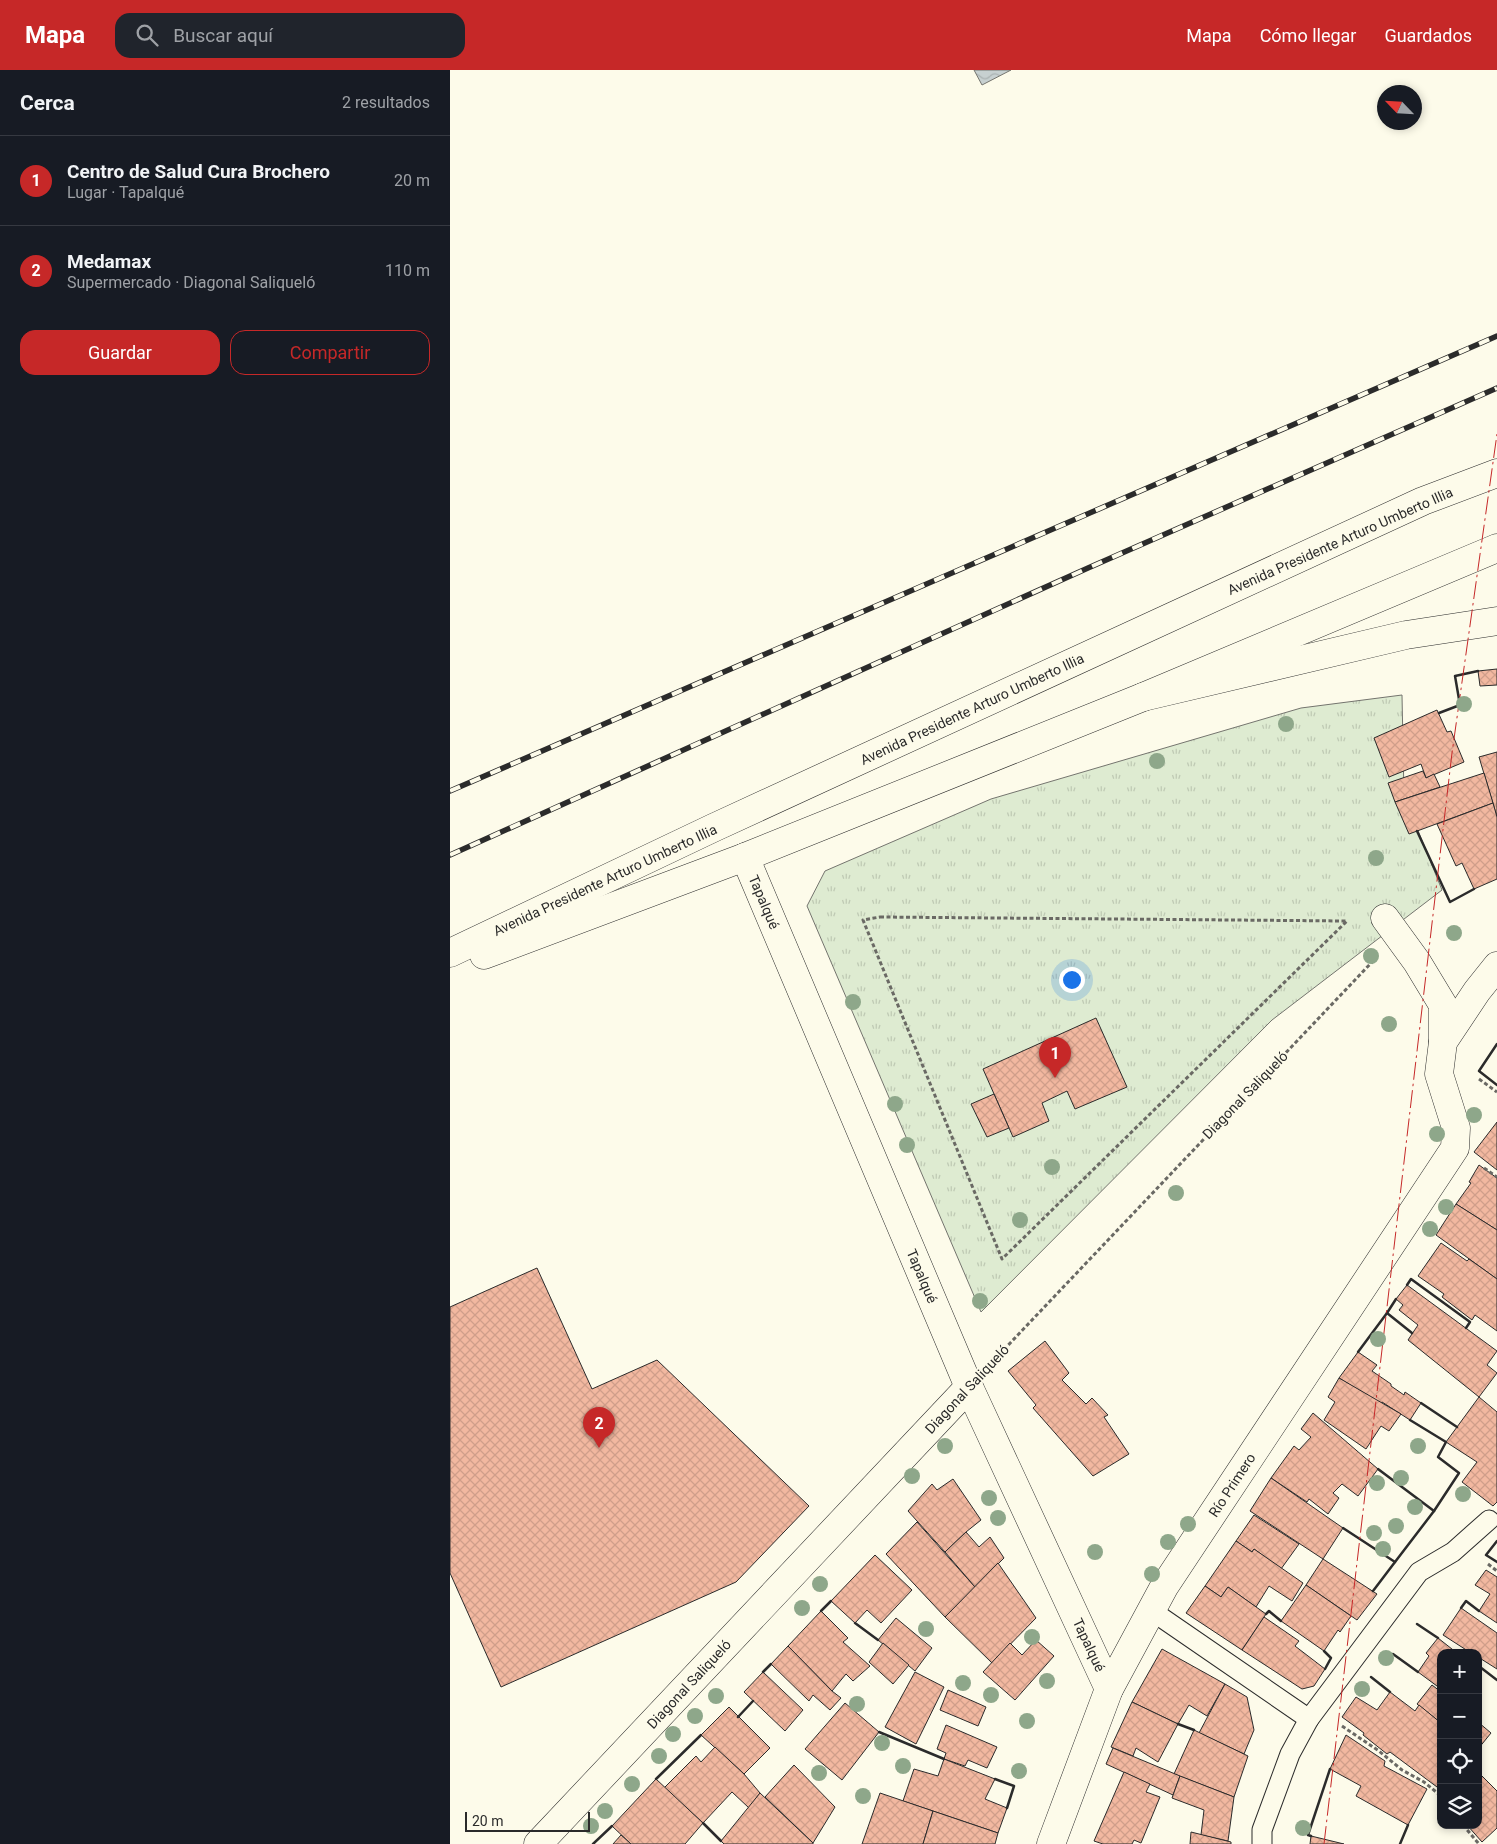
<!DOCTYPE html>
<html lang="es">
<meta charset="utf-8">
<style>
:root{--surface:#171b24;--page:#20242c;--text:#f1f3f6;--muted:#9ea1a6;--line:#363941;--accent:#c62828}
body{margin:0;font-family:Roboto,sans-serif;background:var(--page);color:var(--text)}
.controls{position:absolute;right:15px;bottom:15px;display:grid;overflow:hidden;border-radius:10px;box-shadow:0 2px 8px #0003}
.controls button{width:45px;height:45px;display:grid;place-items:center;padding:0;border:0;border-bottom:1px solid var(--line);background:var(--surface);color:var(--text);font:25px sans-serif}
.compass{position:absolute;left:927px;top:15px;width:45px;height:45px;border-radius:50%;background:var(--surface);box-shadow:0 2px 8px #0003;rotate:295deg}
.scale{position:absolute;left:15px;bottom:12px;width:125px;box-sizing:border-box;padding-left:5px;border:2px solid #2b2b2b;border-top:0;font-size:14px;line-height:18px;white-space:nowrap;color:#2b2b2b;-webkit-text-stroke:4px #fdfbea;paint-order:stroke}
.you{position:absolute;left:621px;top:909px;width:18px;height:18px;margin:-12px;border:4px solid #fff;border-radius:50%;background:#1a73e8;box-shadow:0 0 0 8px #1a73e833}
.badge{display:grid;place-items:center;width:32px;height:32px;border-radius:50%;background:var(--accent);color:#fff;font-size:16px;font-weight:700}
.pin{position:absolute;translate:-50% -41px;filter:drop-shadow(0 1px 2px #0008)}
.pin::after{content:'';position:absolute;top:26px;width:18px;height:15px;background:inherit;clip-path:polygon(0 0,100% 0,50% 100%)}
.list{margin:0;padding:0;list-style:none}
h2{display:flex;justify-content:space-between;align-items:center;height:65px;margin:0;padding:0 20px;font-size:21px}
h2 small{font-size:16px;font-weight:400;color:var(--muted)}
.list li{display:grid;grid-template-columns:32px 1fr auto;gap:15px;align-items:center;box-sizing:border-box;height:90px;padding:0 20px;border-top:1px solid var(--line)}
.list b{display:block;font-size:19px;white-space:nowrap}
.list p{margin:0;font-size:16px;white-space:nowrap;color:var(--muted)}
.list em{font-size:16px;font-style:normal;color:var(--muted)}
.actions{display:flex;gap:10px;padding:15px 20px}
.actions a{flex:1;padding:11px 0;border:1px solid var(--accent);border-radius:15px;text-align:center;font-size:18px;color:var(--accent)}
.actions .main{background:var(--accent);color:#fff}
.icon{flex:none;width:28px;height:28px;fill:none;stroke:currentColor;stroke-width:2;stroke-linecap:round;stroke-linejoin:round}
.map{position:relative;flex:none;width:1047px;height:1774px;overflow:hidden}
header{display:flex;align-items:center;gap:30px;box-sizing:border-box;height:70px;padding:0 25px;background:var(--accent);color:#fff}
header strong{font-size:24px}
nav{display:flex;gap:28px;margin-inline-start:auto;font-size:18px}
.search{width:350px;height:45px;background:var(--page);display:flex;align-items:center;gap:12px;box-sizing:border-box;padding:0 18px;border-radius:15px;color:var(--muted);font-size:19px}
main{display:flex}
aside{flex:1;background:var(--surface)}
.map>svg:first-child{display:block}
.park{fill:url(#park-tufts);stroke:#74746e}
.water{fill:url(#water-waves);stroke:#74746e}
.building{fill:url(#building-cross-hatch);stroke:#2b2b2b}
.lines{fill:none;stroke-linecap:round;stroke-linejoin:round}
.lane-casing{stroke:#2b2b2b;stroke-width:21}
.street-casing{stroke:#2b2b2b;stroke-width:29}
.primary-casing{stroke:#2b2b2b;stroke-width:29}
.highway-casing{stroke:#2b2b2b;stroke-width:29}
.path{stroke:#6a6964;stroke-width:3;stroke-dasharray:4 2.5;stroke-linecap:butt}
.lane{stroke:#fdfbea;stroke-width:19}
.street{stroke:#fdfbea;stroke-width:28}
.primary{stroke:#fdfbea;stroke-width:28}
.highway{stroke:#fdfbea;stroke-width:28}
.rail-casing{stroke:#2b2b2b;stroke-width:5.5}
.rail{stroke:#fdfbea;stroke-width:4;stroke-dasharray:11;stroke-linecap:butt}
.wall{stroke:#2b2b2b;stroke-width:2.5}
.power{stroke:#c62828;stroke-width:1;stroke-dasharray:18 4 2.5 4;stroke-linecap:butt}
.tree{fill:#8ea78a}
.labels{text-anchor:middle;stroke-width:4;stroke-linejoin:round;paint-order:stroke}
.street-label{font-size:14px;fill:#2b2b2b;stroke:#fdfbea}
</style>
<header>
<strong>Mapa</strong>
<div class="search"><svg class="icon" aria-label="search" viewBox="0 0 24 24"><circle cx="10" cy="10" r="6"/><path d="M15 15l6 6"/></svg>Buscar aquí</div>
<nav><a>Mapa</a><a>Cómo llegar</a><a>Guardados</a></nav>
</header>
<main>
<aside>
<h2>Cerca<small>2 resultados</small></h2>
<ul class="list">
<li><span class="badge">1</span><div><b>Centro de Salud Cura Brochero</b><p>Lugar · Tapalqué</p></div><em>20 m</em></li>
<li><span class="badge">2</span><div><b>Medamax</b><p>Supermercado · Diagonal Saliqueló</p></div><em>110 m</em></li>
</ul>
<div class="actions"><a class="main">Guardar</a><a>Compartir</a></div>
</aside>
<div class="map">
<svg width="1047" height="1774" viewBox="0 0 1047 1774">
<defs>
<pattern id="park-tufts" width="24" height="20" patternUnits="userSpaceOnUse" patternTransform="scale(1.25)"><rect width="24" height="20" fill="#deebd1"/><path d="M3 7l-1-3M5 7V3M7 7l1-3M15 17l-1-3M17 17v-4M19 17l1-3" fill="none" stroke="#bfcab4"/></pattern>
<pattern id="water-waves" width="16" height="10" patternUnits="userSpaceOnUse" patternTransform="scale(1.25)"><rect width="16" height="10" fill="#c7d0d0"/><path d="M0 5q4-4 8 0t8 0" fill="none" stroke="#abb3b3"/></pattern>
<pattern id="building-cross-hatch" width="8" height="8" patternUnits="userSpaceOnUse" patternTransform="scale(1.25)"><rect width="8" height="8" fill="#f2b8a0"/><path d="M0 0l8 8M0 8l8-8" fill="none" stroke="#d09e8a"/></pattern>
</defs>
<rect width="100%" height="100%" fill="#fdfbea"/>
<path class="park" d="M952 625 954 726 992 820 822 950 531 1242 357 836 375 801 541 729 851 638Z"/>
<path class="water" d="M524 0H561L532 15Z"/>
<g class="building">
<path d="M1047 599V615L1030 616 1028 601Z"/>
<path d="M987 640 997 662 1001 661 1014 692 976 708 971 694 939 707 924 668Z"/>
<path d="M1047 682V747L1029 687Z"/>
<path d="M973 701 976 708 984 704 990 717 945 732 938 713Z"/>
<path d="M1034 703 1043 733 959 764 945 732Z"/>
<path d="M1043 733 1047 747V809L1024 819 1012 793 1006 796 987 754Z"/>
<path d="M646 948 677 1017 625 1039 617 1021 592 1033 599 1051 563 1067 533 999Z"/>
<path d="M544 1024 559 1058 537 1067 521 1034Z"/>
<path d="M1047 1052V1100L1024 1082Z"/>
<path d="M1029 1095 1047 1108V1160L1006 1134 1021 1113 1019 1112Z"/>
<path d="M1006 1134 1047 1160V1209L986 1165Z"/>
<path d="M991 1173 1017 1191 1019 1189 1047 1209V1261L1025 1245 1022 1250 992 1227 994 1224 968 1206Z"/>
<path d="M87 1198 142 1319 207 1290 359 1436 286 1512 51 1617 0 1503V1237Z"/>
<path d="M957 1215 1047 1281 1037 1295 1047 1303 1029 1327 958 1270 968 1255 949 1240 953 1235 946 1229Z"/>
<path d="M595 1271 619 1303 612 1310 636 1334 642 1328 658 1345 654 1347 679 1384 643 1406 583 1338 586 1335 558 1301Z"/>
<path d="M908 1282 927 1295 922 1301 941 1314V1316L954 1325 955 1322 971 1333 960 1350 932 1332 931 1334 889 1308Z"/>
<path d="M889 1308 951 1344 939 1361 931 1356 916 1379 874 1350 885 1332 878 1327Z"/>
<path d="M1029 1327 1047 1342V1432L1043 1436 1012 1412 1027 1392 996 1372Z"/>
<path d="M863 1343 928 1399 908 1426 892 1414 883 1423 889 1428 878 1444 859 1429 857 1432 821 1408 844 1376 849 1380 861 1367 851 1359Z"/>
<path d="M821 1408 893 1458 873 1489 800 1441Z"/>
<path d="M503 1409 531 1450 516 1462 495 1482 458 1441 482 1414 487 1420Z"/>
<path d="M804 1445 849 1474 831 1499 804 1479 802 1482 786 1471Z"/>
<path d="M467 1452 525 1517 495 1547 436 1484Z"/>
<path d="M516 1462 529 1477 540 1467 554 1488 525 1517 495 1482Z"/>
<path d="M786 1471 802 1482 804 1479 853 1513 842 1531 819 1516 806 1537 778 1517 771 1527 755 1516Z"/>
<path d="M425 1485 462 1520 431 1553 417 1540 405 1553 381 1531Z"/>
<path d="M873 1489 927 1524 907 1550 856 1515Z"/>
<path d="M548 1493 586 1548 542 1593 495 1547Z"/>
<path d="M1036 1500 1047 1507V1553L1029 1541 1040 1524 1025 1515Z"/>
<path d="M856 1515 901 1546 890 1562 888 1560 874 1581 831 1551Z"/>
<path d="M755 1516 771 1527 778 1517 816 1544 792 1580 736 1543Z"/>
<path d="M1011 1538 1047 1563V1599L1028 1587V1583H1021L993 1565Z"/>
<path d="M371 1541 398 1568 393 1572 420 1596 403 1611 396 1604 382 1621 338 1576Z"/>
<path d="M814 1547 849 1571 845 1576 875 1599 864 1616 852 1619 792 1580Z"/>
<path d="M446 1548 482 1578 465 1601 428 1570Z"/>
<path d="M988 1568 1007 1583H991V1619L968 1602 979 1586 976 1583Z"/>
<path d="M586 1570 604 1586 565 1630 533 1602 560 1573 572 1585Z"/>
<path d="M433 1573 459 1595 443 1614 419 1592Z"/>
<path d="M338 1576 382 1621 391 1628 380 1640 363 1625 359 1631 321 1594Z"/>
<path d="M712 1579 775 1614 757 1646 739 1635 728 1654 682 1632Z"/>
<path d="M313 1602 353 1640 335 1661 294 1622Z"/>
<path d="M465 1602 494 1617 466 1674 435 1657Z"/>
<path d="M775 1614 797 1627 804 1660 794 1684 749 1663Z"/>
<path d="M982 1615 991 1622V1653L967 1634Z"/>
<path d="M498 1620 536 1637 528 1656 490 1640Z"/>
<path d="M940 1622 965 1641 969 1635 991 1653V1712L987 1717 940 1682 937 1684 913 1665 914 1663 892 1647 906 1627 927 1640Z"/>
<path d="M682 1632 728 1654 708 1692 686 1678 683 1686 661 1677Z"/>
<path d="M395 1633 429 1662 392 1710 355 1679Z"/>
<path d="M279 1637 320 1678 294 1704 251 1665Z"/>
<path d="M1028 1652 1041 1663 1028 1679Z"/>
<path d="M496 1655 547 1677 537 1698 518 1690 515 1696 494 1689 496 1683 487 1679Z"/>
<path d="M744 1660 798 1686 784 1727 724 1704Z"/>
<path d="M896 1665 935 1691 934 1696 977 1719 958 1755 906 1726 911 1716 880 1699Z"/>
<path d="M265 1677 294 1704 310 1723 299 1738 282 1722 253 1753 214 1718 246 1686 251 1692Z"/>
<path d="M663 1678 730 1706 723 1725 656 1694Z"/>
<path d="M494 1689 545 1709 535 1729 557 1738 548 1763 453 1731 464 1699 488 1706Z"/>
<path d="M344 1695 385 1737 363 1773 315 1727Z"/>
<path d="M674 1702 700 1714 696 1722 710 1727 691 1773 684 1770 682 1774H653L644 1771Z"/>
<path d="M1028 1702 1047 1721V1758L1032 1772 1017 1755H1028Z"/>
<path d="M730 1706 784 1727 778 1771 751 1765 754 1740 722 1728Z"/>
<path d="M206 1709 253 1753 235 1774H181L162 1756Z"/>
<path d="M310 1723 363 1773V1774H274L271 1771Z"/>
<path d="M430 1723 483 1741 473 1774H412Z"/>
<path d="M483 1741 548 1763 545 1774H473Z"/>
<path d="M741 1762 781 1772V1774H740Z"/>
<path d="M171 1765 181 1774H163Z"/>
<path d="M861 1766 894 1774H860Z"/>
</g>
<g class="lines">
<g class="lane-casing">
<g id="lane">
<path d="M702 1541 859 1649"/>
<path d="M812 1774V1760L840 1684 859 1649 969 1502 1003 1482 1039 1450"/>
</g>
</g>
<g class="street-casing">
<g id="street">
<path d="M295 787 519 1317 659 1619"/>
<path d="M935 848 967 892 993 935V972"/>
<path d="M88 1774 519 1317"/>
<path d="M601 1774 659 1619 714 1517 1005 1078 1006 1058 989 1004 993 972 1027 921 1047 896"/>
</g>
</g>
<g class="primary-casing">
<g id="primary">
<path d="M0 883 263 758 973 431 1047 403"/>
<path d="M34 885 295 787 693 627 1047 478"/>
</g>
</g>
<g class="highway-casing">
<path id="highway" d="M693 627 956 565 1047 551"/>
</g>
<g class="path">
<path d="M430 847 897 851 552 1189 413 850Z"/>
<path d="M1029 1009 1047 1022"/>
<path d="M1034 1098 1047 1107"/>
<path d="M545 1289 923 891"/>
<path d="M1038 1494 1047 1501"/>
<path d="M892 1656 929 1681 952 1700 974 1712 991 1726"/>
<path d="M1013 1755 1029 1774"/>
</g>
<use href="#lane" class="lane"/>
<use href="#street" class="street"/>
<use href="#primary" class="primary"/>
<use href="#highway" class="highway"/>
<g class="rail-casing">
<g id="rail">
<path d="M0 721 1047 266"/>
<path d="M0 785 638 498 1047 318"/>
</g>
</g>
<use href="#rail" class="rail"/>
<g class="wall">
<path d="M989 643 1010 635 1005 606 1028 601"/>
<path d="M967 761 1000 832 1024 819"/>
<path d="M1047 974 1029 1001 1047 1015"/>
<path d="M957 1215 961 1209 1020 1252 1016 1258"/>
<path d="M946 1229 937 1243 962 1263"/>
<path d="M908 1282 937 1243"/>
<path d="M971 1333 1007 1357"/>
<path d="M960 1350 996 1372 988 1387 1009 1403 984 1441"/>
<path d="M928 1399 984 1441 945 1492"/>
<path d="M893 1458 945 1492 923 1521"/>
<path d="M1047 1471 1036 1485 1047 1492"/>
<path d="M1011 1538 1016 1531 1029 1541"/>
<path d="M371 1541 381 1531"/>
<path d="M816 1544 819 1541 831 1551"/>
<path d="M405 1553 428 1570"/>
<path d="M967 1554 988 1568"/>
<path d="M874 1581 881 1588 875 1599"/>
<path d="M943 1584 968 1602"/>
<path d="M1028 1598 1030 1597 1047 1610"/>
<path d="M313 1602 321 1594"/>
<path d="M921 1607 940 1622"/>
<path d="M288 1647 303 1631"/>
<path d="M728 1654 744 1660"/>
<path d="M429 1662 494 1689"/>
<path d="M206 1709 251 1665"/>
<path d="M545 1709 564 1716 557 1738"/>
<path d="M253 1753 271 1771"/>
<path d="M861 1766 858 1765 880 1699"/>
<path d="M143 1774 162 1756"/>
<path d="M950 1774 958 1755"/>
</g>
<path class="power" d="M874 1774 1002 683 1047 364"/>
</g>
<g class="tree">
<circle cx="1014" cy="634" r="8"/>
<circle cx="836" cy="654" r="8"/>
<circle cx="707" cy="691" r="8"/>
<circle cx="926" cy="788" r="8"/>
<circle cx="1004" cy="863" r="8"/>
<circle cx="921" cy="886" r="8"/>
<circle cx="403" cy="932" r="8"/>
<circle cx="939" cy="954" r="8"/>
<circle cx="445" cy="1034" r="8"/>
<circle cx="1024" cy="1045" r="8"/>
<circle cx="987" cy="1064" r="8"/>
<circle cx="457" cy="1075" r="8"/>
<circle cx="602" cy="1097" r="8"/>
<circle cx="726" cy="1123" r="8"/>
<circle cx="996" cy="1137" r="8"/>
<circle cx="570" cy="1150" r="8"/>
<circle cx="980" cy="1159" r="8"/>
<circle cx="530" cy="1231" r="8"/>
<circle cx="928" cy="1269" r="8"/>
<circle cx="495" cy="1376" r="8"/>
<circle cx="968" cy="1376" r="8"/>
<circle cx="462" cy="1406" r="8"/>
<circle cx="951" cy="1408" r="8"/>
<circle cx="927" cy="1413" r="8"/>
<circle cx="1013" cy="1424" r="8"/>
<circle cx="539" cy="1428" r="8"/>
<circle cx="965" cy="1437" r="8"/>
<circle cx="548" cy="1448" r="8"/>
<circle cx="738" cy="1454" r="8"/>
<circle cx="946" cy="1456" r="8"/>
<circle cx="924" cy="1463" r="8"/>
<circle cx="718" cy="1472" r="8"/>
<circle cx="933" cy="1479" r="8"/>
<circle cx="645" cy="1482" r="8"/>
<circle cx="702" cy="1504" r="8"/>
<circle cx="370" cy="1514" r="8"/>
<circle cx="352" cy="1538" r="8"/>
<circle cx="476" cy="1559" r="8"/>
<circle cx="582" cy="1567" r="8"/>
<circle cx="936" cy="1588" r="8"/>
<circle cx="597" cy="1611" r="8"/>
<circle cx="513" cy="1613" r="8"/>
<circle cx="912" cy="1619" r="8"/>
<circle cx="541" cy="1625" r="8"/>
<circle cx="266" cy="1626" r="8"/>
<circle cx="407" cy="1634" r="8"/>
<circle cx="245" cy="1646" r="8"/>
<circle cx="577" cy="1651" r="8"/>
<circle cx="223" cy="1664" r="8"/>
<circle cx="432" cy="1673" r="8"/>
<circle cx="209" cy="1686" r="8"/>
<circle cx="453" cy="1696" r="8"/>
<circle cx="569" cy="1701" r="8"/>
<circle cx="369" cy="1703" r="8"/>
<circle cx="182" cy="1714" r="8"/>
<circle cx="413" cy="1726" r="8"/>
<circle cx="155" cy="1741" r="8"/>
<circle cx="141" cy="1756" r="8"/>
<circle cx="853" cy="1758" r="8"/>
</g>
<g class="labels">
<g class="street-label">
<text transform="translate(890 471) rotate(-24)" y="5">Avenida Presidente Arturo Umberto Illia</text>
<text transform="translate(522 639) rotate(-25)" y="5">Avenida Presidente Arturo Umberto Illia</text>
<text transform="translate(155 810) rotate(-25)" y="5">Avenida Presidente Arturo Umberto Illia</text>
<text transform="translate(314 832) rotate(67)" y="5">Tapalqué</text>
<text transform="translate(795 1025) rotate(-46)" y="5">Diagonal Saliqueló</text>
<text transform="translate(472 1206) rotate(67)" y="5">Tapalqué</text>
<text transform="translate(517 1319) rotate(-47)" y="5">Diagonal Saliqueló</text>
<text transform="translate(782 1415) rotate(-57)" y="5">Río Primero</text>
<text transform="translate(639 1575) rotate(65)" y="5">Tapalqué</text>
<text transform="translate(239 1614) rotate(-47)" y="5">Diagonal Saliqueló</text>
</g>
</g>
</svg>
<div class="controls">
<button>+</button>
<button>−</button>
<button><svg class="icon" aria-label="locate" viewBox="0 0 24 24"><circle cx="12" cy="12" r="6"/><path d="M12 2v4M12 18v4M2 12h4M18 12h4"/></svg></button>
<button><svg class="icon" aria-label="layers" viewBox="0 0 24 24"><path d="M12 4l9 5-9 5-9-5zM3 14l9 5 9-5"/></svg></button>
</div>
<svg class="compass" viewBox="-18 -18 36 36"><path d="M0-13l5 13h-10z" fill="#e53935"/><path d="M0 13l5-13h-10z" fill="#9ea1a6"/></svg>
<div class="scale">20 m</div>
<div class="you"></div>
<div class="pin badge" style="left:605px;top:1008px">1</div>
<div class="pin badge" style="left:149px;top:1378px">2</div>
</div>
</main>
